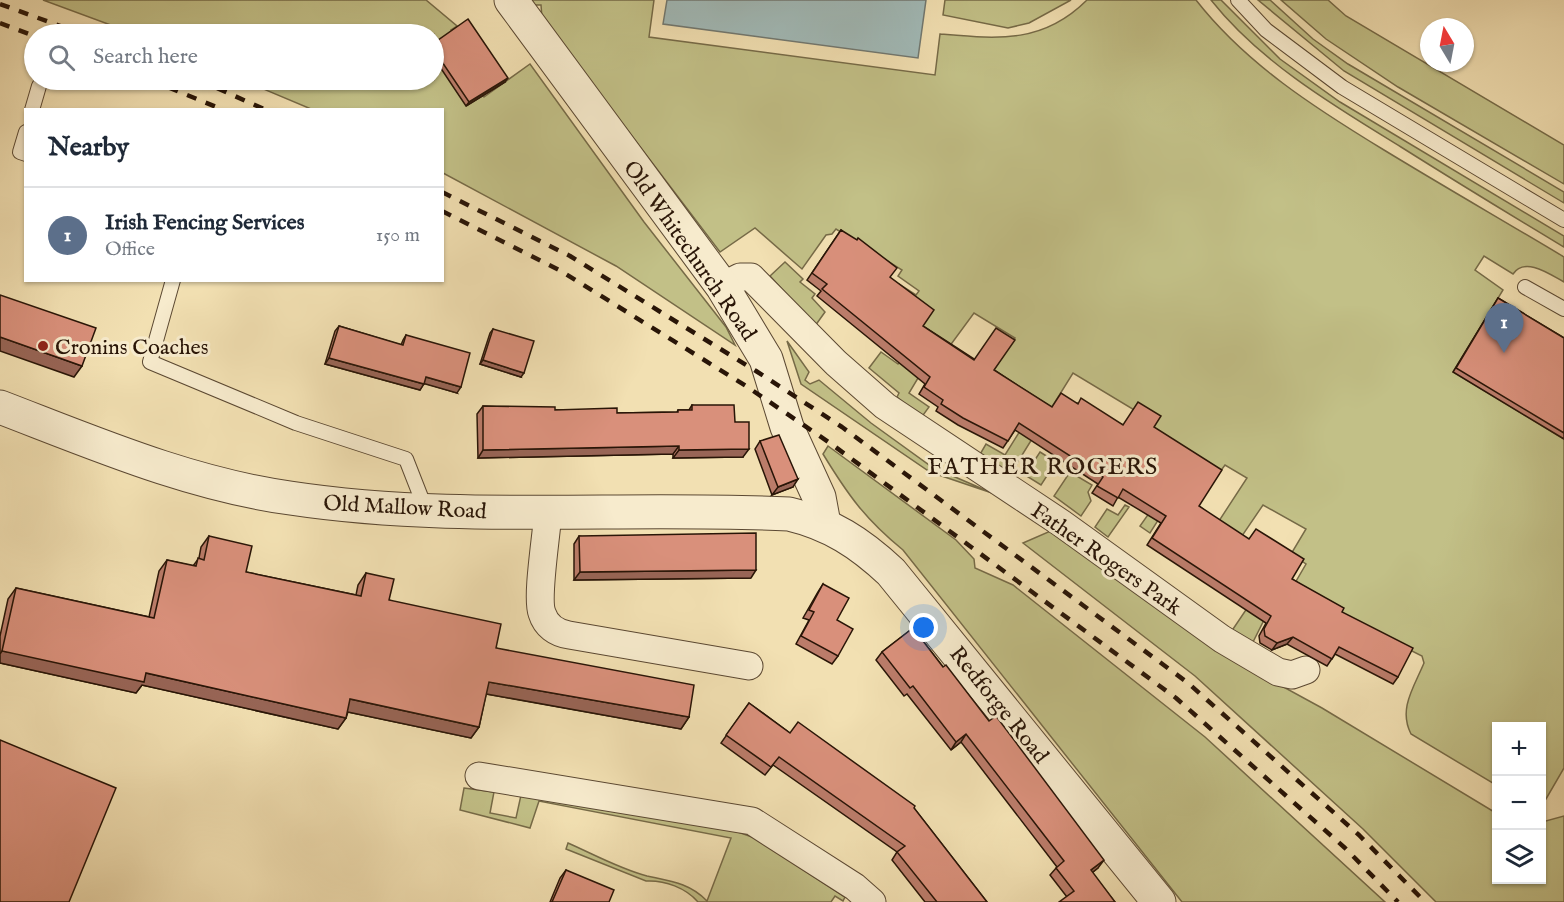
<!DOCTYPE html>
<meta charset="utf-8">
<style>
:root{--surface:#fff;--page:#f6f6f7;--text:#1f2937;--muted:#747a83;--line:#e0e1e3;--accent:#8f2418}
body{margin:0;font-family:"IM FELL English",serif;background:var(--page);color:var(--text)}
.controls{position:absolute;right:18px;bottom:18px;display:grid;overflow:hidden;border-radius:0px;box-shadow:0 2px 4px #0004}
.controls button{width:54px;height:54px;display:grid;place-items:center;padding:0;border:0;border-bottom:2px solid var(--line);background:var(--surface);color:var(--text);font:30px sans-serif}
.compass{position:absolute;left:1420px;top:18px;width:54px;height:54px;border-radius:50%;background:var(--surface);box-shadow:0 2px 4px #0004;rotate:350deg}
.you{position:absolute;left:924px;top:628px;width:21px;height:21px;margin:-15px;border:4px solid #fff;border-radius:50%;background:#1a73e8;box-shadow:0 0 0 9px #1a73e833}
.badge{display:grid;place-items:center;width:39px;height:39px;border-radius:50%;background:var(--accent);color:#fff;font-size:20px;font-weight:700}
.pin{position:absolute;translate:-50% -50px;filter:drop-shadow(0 2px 3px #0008)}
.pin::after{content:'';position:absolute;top:32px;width:21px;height:18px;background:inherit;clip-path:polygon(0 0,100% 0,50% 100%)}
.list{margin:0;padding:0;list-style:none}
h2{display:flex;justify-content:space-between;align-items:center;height:78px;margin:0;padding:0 24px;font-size:26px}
h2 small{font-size:20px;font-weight:400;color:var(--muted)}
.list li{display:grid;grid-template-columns:39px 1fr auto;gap:18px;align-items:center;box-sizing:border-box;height:96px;padding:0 24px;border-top:2px solid var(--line)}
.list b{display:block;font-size:22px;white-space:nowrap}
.list p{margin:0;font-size:20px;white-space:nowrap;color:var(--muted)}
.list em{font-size:20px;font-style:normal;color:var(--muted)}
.icon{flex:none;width:33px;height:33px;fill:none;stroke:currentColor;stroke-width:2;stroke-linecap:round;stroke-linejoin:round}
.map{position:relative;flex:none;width:1564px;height:902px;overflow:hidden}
.search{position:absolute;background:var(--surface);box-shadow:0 2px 4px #0004;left:24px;top:24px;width:420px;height:66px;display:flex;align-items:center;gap:15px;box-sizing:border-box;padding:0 21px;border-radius:33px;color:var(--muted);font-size:22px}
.panel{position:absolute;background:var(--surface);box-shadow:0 2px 4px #0004;left:24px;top:108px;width:420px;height:174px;border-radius:0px}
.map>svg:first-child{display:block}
.green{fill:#c2c087;stroke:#766a47;stroke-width:1.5}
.water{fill:#a1bab8;stroke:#717871;stroke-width:1.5}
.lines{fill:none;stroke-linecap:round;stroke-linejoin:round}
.service-casing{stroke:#5b4832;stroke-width:16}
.minor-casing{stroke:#5b4832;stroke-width:29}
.tertiary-casing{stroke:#5b4832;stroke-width:35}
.service{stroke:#f7ebcd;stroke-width:14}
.minor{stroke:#f7ebcd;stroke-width:27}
.tertiary{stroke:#f7ebcd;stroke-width:33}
.rail{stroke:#291507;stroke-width:4.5;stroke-dasharray:10 10;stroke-linecap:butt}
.wall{fill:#bb7c6a;stroke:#291507;stroke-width:1.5}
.shaded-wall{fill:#986556;stroke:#291507;stroke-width:1.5}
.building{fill:#d9907b;stroke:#291507;stroke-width:1.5}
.poi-dot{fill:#8f2418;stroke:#f7ebcd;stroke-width:2}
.labels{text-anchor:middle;stroke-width:6;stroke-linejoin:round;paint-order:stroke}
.street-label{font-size:22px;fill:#291507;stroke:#f7ebcd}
.poi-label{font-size:22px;fill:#291507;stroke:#f7ebcd;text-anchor:start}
.neighbourhood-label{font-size:24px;letter-spacing:1.5px;fill:#291507;stroke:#f7ebcd}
</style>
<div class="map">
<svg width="1564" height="902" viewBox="0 0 1564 902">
<rect width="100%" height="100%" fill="#f2e0b2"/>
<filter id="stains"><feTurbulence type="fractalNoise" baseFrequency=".00333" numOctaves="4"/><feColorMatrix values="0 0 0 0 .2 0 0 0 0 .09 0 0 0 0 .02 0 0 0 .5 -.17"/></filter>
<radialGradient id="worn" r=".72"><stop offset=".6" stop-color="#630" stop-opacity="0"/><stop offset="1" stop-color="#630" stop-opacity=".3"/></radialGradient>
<g class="green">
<path d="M43 0H426L457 26 451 30 477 64 476 85 484 97 530 64 644 222 726 327 735 345 616 266 443 173 442 110 311 109 242 80H434V34H135Z"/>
<path d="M531 0H654L649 37 935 75 940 34C998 39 1043 44 1087 0H1196C1246 64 1315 108 1384 150 1443 186 1504 221 1564 257V282C1551 275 1525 256 1513 274L1484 256 1475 270 1503 290 1453 372 1564 439V768L1546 799 1542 803V726H1496V785L1411 734C1398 709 1414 687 1424 663L1422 656 1291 590 1306 564 1291 554 1306 529 1263 505 1227 558 1215 527 1247 478 1225 465 1217 476 1174 495 1150 533 1140 526 1169 485 1149 434 1156 423 1073 373 1014 468 999 470 979 456 986 444 1005 455 1025 423 989 377 1015 338 974 313 949 347 936 348 909 393 929 407 921 418 897 397 899 393 869 368 881 352 898 364 922 332 895 290 899 284 916 295 919 291 898 276 902 270 836 229 832 234 826 235 802 269 755 228 720 252 542 18 541 5H534Z"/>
<path d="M945 0H1071L1029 23 1008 28 943 15Z"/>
<path d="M1211 0H1221L1280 59 1340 102 1564 236V247C1509 214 1455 181 1401 147 1334 106 1260 62 1211 0Z"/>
<path d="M1258 0H1270L1313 39 1348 64 1564 192V203L1344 71Z"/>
<path d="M1281 0H1328L1346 16 1564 145V184L1398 87 1326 39Z"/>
<path d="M785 262 803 279 800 282 815 294 812 298 825 312 815 326 770 276Z"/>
<path d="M787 341 809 372 805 380 810 384 819 380 871 423 932 467 992 493 930 472 801 384Z"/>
<path d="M828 446 956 540 974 559 975 568 1013 585 1205 737 1385 902H1182L903 550C865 519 848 495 823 454Z"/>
<path d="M1040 452 1056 462 1041 485 1025 475Z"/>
<path d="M1070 472 1092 485 1088 492 1091 501 1081 516 1054 496Z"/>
<path d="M1125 505 1129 507 1108 537 1095 527 1107 509 1118 515Z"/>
<path d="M1055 529 1223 654 1322 708 1496 813V880H1542V822L1564 816V902H1436L1363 829 1195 676 1023 543Z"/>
<path d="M1258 592 1274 600 1252 644 1231 632Z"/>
<path d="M464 788 494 792 490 813 516 818 521 795 735 831 755 838 845 897 843 901 835 896 831 902H698C686 888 665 880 646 881L566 849 568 843C593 854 620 869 647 876 670 881 690 883 707 901L731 838 539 801 530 828 460 810Z"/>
</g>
<path class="water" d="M667 0H926L918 58 663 24Z"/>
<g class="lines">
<g class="service-casing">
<g id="service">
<path d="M1238 0 1266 30 1342 87 1564 220"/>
<path d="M32 110 39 86"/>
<path d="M26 132 20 152 26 154"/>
<path d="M173 280 150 362 296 423 406 459 426 510"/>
<path d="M1525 287 1564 309"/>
</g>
</g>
<g class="minor-casing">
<g id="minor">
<path d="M722 286 740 277H751L836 363 885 406 1061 523 1222 639 1278 672 1292 675 1306 670"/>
<path d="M548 511C547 533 536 597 542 613 546 626 556 633 569 635L749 666"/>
<path d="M479 776 752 821 855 887 872 902"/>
</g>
</g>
<g class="tertiary-casing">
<g id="tertiary">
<path d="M511 0 722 286 766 359 787 427 819 497 824 524"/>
<path d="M0 407C94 443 189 484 290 498 455 523 623 506 789 514 831 524 860 543 891 572L1159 902"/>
</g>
</g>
<use href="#service" class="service"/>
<use href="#minor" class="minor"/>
<use href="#tertiary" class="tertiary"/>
<g class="rail">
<path d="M0 4 82 34"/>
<path d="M0 23 34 36"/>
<path d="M150 80 224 110"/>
<path d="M199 80 266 110"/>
<path d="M442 192 570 256 756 371 842 427 1188 683 1359 835 1425 902"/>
<path d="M442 211 561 271 746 386 830 443 1176 698 1345 848 1398 902"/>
</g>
</g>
<g class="wall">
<path d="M434 43 505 82 466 106 434 58Z"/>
<path d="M841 230 890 278 923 326 974 359 994 370 1051 407 1077 403 1123 425 1154 427 1199 506 1292 579 1342 612 1398 677 1393 684 1335 654 1327 666 1287 644 1272 650 1260 643 1259 636 1266 623 1147 545 1161 523 1118 497 1113 506 1092 493 1098 484 1015 430 1003 448 958 425 936 411 938 407 919 394 925 384 817 296 821 291 807 280Z"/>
<path d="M1498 298 1564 338V439L1453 372Z"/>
<path d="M339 326 401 345 403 340 406 335 457 393 424 383 420 390 325 364 335 331Z"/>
<path d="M493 329 521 377 480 364 490 333Z"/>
<path d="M692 405 735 422 743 457 673 458V454L478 458 477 414 483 406 617 413 677 412 678 410H689Z"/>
<path d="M760 441 793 487 772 495 755 449Z"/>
<path d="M209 536 246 572 356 595 358 585 366 573 389 600 496 648 689 717 681 729 486 694 479 727 471 738 348 712 346 718 338 729 142 685 136 693 0 663V636L8 599 16 588 149 617 159 571 167 560 193 566 199 558 201 547Z"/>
<path d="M579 536 751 578 574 580V544Z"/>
<path d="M823 584 837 620 838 656 832 664 796 644 809 620 803 618 818 592Z"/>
<path d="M913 628 1098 868 1092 873 1115 902 1067 897 1050 875 1057 867 961 742 951 750 907 694 904 696 876 660 882 652Z"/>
<path d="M749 703 790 733 914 808 987 902H925L892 860 897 852 773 765 765 775 721 743Z"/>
<path d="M566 870 609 902H550L560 878Z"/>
</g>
<g class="shaded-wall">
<path d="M508 78 505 82 466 106 469 102Z"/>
<path d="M0 337 82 366 74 377 0 351Z"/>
<path d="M329 358 424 384 420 390 325 364Z"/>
<path d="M483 360 524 373 521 377 480 364Z"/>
<path d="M426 377 461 387 457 393 422 383Z"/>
<path d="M679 446 673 454 478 458 483 450Z"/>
<path d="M749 449 743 457 673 458 679 450Z"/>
<path d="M798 479 793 487 772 495 778 487Z"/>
<path d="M756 570 751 578 574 580 580 572Z"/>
<path d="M1293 637 1287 644 1272 650 1277 643Z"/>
<path d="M2 651 146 673 346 718 338 729 142 685 136 693 0 663V654Z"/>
<path d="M489 682 689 717 681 729 481 693Z"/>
<path d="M350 699 479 727 471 738 343 711Z"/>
<path d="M966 734 961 742 951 750 956 742Z"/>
<path d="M1104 860 1098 868 1085 878 1091 870Z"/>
</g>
<g class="building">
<path d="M468 19 508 78 469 102 434 50V43Z"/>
<path d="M841 230 857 240 858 238 897 268 890 277 934 310 923 326 974 360 996 328 1015 340 994 370 1052 407 1061 393 1078 404 1081 398 1123 425 1138 402 1161 416 1154 427 1222 470 1199 506 1249 539 1256 529 1304 559 1292 579 1344 608 1342 612 1413 648 1398 677 1339 647 1332 659 1293 637 1277 643 1265 636 1264 629 1271 616 1152 538 1166 516 1123 489 1118 498 1097 486 1103 477 1019 423 1008 441 963 418 941 404 943 400 924 387 930 377 822 289 827 284 812 273Z"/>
<path d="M0 295 96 328 82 366 0 337Z"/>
<path d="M1498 298 1564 338V433L1456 368Z"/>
<path d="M339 326 403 345 406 335 470 353 461 387 426 377 424 384 329 358Z"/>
<path d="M493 329 534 341 524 373 483 360Z"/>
<path d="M692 405H734L735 422H749V449L679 450V446L483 450V406L555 407V410L617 408V413L678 412V410H692Z"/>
<path d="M779 435 798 479 778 487 760 441Z"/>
<path d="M756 533V570L580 572 579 536Z"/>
<path d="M209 536 252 546 246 572 361 596 366 573 394 579 389 600 501 624 496 648 694 685 689 717 489 682 479 727 350 699 346 718 146 673 144 682 2 651 16 588 154 618 167 560 196 566 198 558 204 560Z"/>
<path d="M823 584 849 598 837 620 853 629 838 656 801 636 814 612 809 610Z"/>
<path d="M913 628 943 667 946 665 989 721 996 716 1104 860 1091 870 1115 902H1059L1074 891 1056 868 1064 861 966 734 956 742 913 686 910 688 882 652Z"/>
<path d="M749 703 790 733 798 722 915 806 914 808 987 902H937L897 852 905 846 779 757 771 767 726 735Z"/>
<path d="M0 740 116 788 69 902H0Z"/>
<path d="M566 870 614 890 609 902H552Z"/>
</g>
<circle class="poi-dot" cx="43" cy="346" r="6"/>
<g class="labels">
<g class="street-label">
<text transform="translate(691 250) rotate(55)" y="8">Old Whitechurch Road</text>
<text transform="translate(405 506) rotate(3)" y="8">Old Mallow Road</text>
<text transform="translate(1107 558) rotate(35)" y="8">Father Rogers Park</text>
<text transform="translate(1000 704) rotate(51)" y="8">Redforge Road</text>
</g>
<g class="poi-label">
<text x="55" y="354">Cronins Coaches</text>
</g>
<g class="neighbourhood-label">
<text x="1043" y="474">FATHER ROGERS</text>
</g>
</g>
<rect width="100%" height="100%" filter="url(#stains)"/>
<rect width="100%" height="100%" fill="url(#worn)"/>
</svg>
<div class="controls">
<button>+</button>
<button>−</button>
<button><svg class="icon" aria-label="layers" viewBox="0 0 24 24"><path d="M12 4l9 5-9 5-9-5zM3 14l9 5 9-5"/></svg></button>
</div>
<svg class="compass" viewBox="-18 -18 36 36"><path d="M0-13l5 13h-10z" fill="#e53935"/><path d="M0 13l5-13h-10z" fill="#747a83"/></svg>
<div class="you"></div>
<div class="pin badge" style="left:1504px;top:353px;background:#5c6f8a">1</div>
<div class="search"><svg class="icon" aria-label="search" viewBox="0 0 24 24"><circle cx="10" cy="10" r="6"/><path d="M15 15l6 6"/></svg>Search here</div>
<section class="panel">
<h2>Nearby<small></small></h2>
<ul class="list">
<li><span class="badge" style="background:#5c6f8a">1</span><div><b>Irish Fencing Services</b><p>Office</p></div><em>150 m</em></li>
</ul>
</section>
</div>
